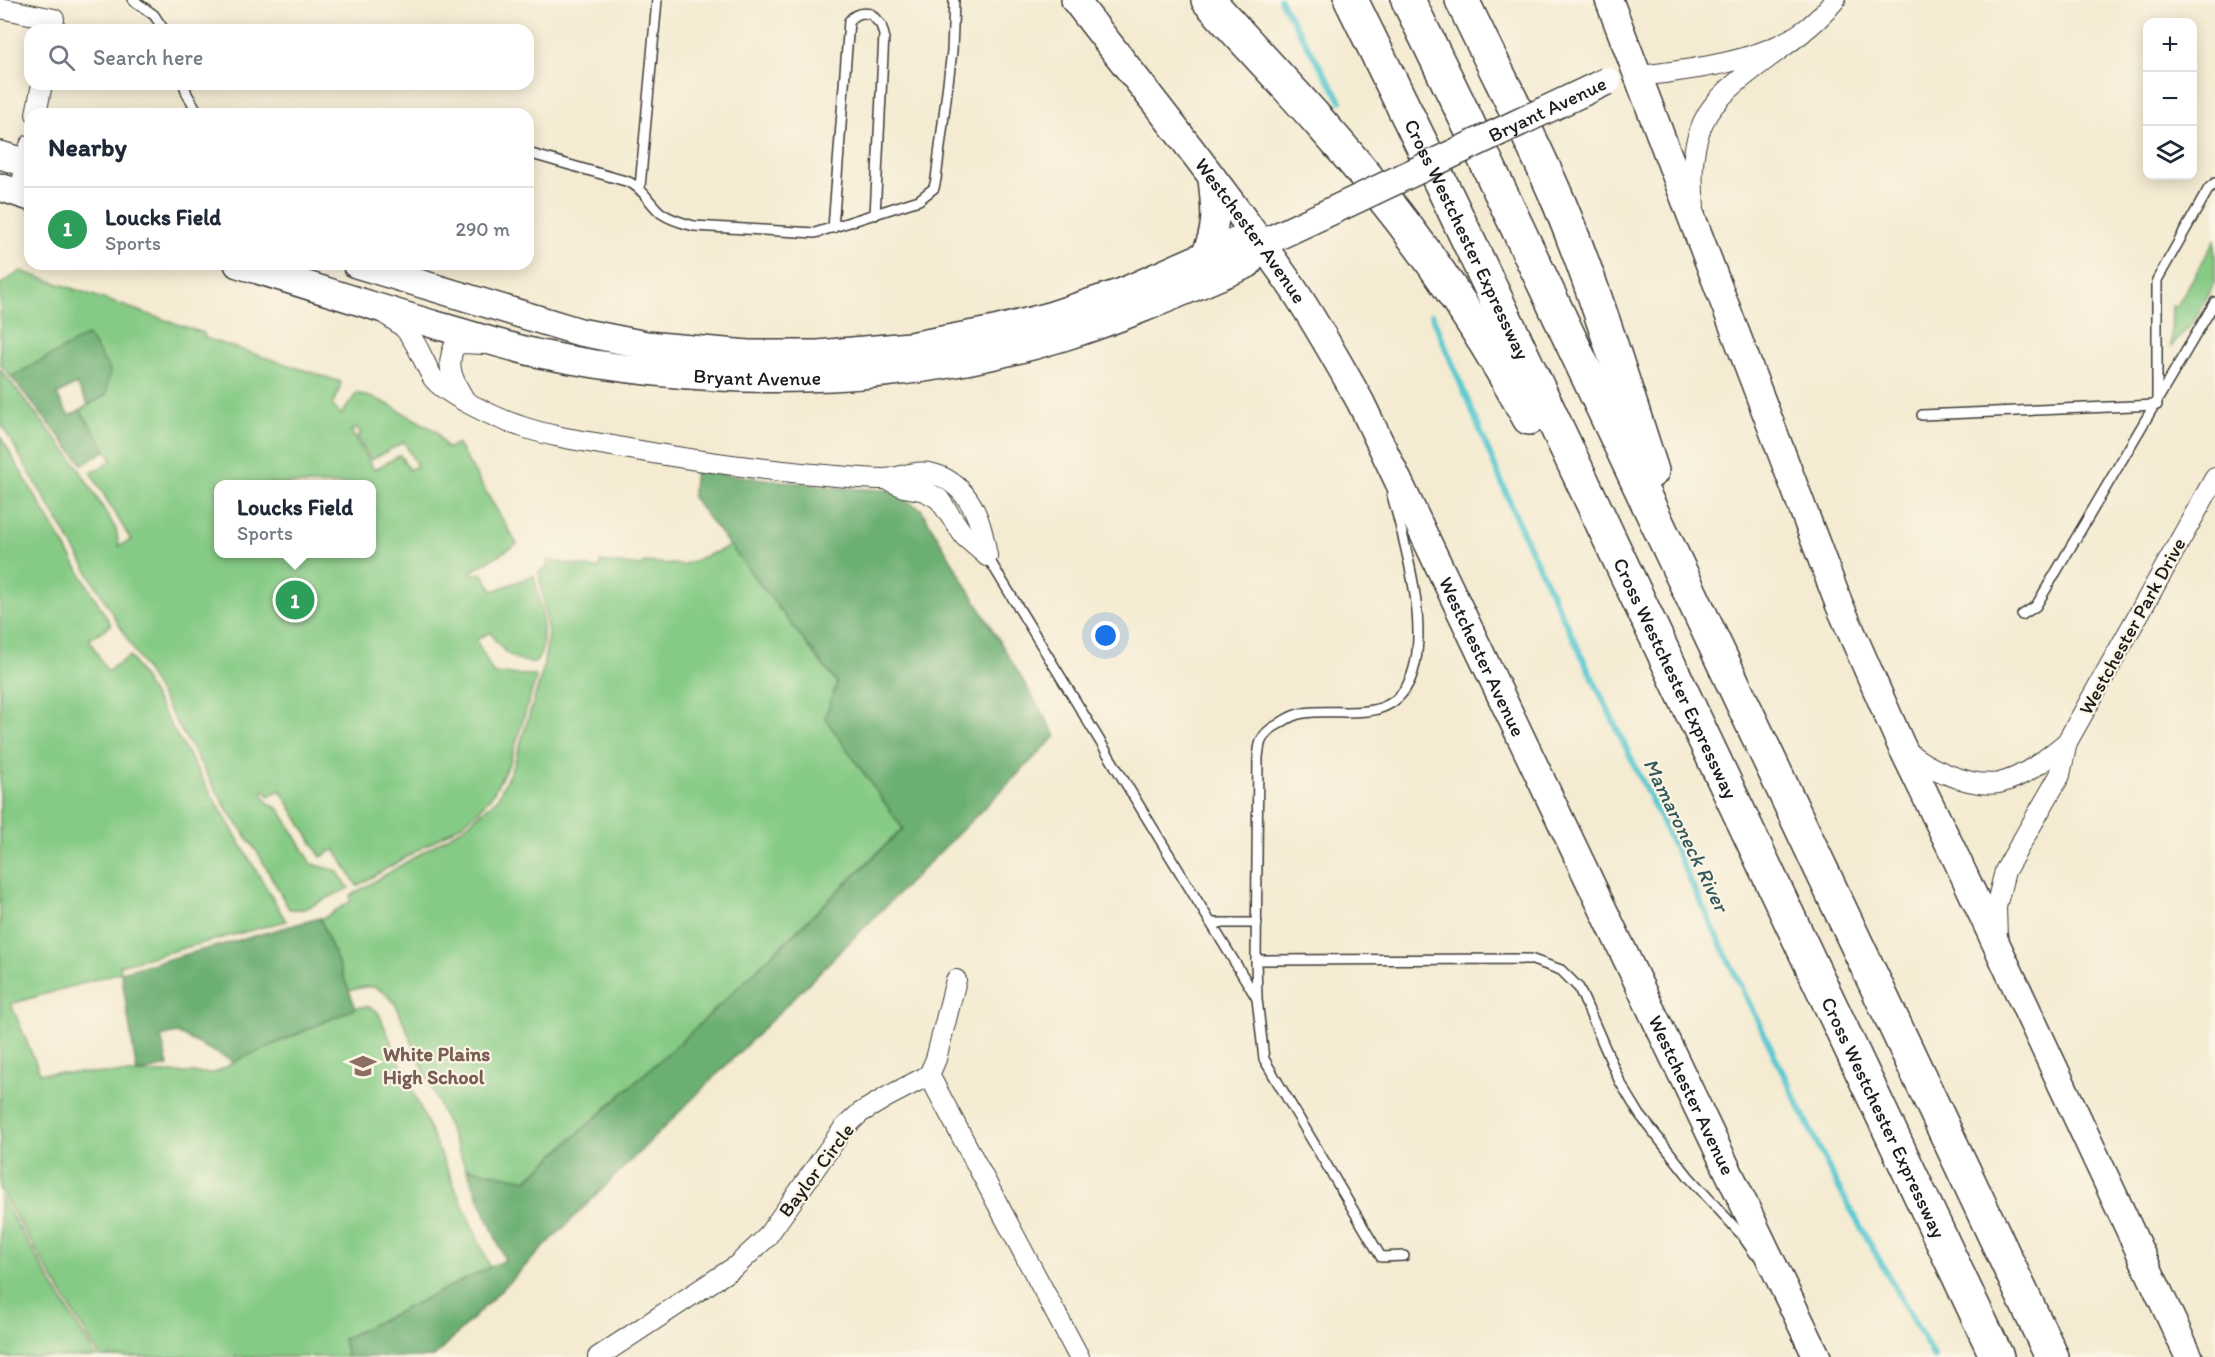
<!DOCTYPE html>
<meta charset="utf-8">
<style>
:root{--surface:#fff;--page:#f6f6f7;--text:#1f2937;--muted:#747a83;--line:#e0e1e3;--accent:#1a73e8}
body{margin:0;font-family:Itim,sans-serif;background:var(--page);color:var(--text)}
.controls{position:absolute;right:18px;top:18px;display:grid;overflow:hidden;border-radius:12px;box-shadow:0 3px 15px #0003}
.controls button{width:54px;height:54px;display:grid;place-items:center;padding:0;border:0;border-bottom:2px solid var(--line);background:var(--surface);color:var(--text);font:30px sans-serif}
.you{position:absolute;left:1106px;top:636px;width:21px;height:21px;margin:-15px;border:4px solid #fff;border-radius:50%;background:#1a73e8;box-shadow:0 0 0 9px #1a73e833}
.badge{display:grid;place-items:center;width:39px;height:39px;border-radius:50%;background:var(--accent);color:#fff;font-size:20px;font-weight:700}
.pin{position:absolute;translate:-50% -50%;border:3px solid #fff;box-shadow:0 2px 6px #0006}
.popup{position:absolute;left:214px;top:480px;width:162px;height:78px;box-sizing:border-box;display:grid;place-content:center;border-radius:12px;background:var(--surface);filter:drop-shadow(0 2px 4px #0005);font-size:20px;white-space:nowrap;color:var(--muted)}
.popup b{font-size:22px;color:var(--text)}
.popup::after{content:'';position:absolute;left:50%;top:100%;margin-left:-12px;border:12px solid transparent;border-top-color:var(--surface)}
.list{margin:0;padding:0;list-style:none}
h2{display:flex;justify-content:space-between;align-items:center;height:78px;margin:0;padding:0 24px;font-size:26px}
h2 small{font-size:20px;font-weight:400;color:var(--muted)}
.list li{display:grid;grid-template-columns:39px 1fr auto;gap:18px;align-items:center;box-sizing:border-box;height:84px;padding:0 24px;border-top:2px solid var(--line)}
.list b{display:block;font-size:22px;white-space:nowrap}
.list p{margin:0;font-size:20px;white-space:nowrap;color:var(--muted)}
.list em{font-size:20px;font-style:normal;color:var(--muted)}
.icon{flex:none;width:33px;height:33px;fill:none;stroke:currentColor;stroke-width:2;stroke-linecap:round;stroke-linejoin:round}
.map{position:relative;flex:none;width:2215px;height:1357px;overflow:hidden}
.search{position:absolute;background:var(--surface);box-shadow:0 3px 15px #0003;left:24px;top:24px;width:510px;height:66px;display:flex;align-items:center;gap:15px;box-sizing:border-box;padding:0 21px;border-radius:18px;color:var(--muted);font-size:22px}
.panel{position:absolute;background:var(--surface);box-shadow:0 3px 15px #0003;left:24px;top:108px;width:510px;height:162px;border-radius:18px}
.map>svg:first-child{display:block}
.green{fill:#86cb85;stroke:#517450;stroke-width:1.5;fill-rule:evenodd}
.forest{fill:#6caf72;stroke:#446647;stroke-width:1.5}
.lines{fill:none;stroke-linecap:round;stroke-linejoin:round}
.stream{stroke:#5cc9d1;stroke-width:6}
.lane-casing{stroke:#3c3b37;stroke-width:12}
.street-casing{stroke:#3c3b37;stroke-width:22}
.secondary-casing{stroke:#3c3b37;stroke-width:30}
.highway-casing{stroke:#3c3b37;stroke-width:36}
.lane{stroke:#fff;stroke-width:9}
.street{stroke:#fff;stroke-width:20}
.secondary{stroke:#fff;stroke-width:27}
.highway{stroke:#fff;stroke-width:33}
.secondary-bridge-casing{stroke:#3c3b37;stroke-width:30;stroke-linecap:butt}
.secondary-bridge{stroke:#fff;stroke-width:27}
.labels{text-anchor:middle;stroke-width:4.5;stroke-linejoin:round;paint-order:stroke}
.street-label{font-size:20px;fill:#1c1c1c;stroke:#fcf5e5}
.education-label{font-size:20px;font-weight:bold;fill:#785e54;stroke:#fcf5e5;text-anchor:start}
.water-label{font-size:21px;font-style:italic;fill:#32595b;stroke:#fcf5e5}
</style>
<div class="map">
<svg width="2215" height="1357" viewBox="0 0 2215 1357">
<rect width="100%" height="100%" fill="#fcf5e5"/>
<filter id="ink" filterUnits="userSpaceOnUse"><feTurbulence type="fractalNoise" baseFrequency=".0167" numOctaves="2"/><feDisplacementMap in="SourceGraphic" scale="12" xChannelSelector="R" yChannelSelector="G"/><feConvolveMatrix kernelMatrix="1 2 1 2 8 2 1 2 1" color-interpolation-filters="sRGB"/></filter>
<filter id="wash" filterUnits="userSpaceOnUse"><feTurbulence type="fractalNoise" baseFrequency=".008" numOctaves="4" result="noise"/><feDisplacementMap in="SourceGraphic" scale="24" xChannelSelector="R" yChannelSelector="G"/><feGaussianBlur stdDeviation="1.35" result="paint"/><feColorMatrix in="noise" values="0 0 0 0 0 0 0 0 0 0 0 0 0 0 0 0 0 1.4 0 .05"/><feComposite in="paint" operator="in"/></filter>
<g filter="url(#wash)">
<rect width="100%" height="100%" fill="#f4ebd2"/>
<g class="green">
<path d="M2215 240V281L2193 323 2171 346 2172 305 2177 306Z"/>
<path d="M21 271 204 333 205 338 341 382 338 393 332 405 341 415 357 393 384 402 436 431 447 449 457 443 517 544 470 572 472 574H483L493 591 534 575C538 597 552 646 535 663 512 662 502 651 490 632L476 640 494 674 534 675 536 678 510 762 491 797 477 812 461 825 357 886 335 849 321 857 280 790 269 796 265 790 262 792 267 802 280 810 312 864 337 871 349 888 305 909H289L258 853 229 812 0 422V369L76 464 116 529 119 546 131 540 91 473 112 460 80 410 105 395 88 336 11 377 0 363V285ZM357 428 361 434 357 437 371 460 404 442 417 466 409 470 400 455 374 470 351 431ZM218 484H372V554H218Z"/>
<path d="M0 436 111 625 89 639 107 671 130 656 286 921 120 965 121 972 11 1004 40 1073H215L234 1062 356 1008C365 1005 370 1006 378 1012L490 1267 343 1339 347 1357H100L0 1190Z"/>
<path d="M731 546 837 683 825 718 903 828 700 1024 526 1180 466 1168 396 1005C379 985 373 983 349 991L320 918H324L351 901 350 896 463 828 497 799 514 764 543 670 548 634 539 572 548 567 547 560 599 569 600 562 643 566 644 562 683 565Z"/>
<path d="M0 1196 96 1357H0Z"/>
</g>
<g class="forest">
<path d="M88 335 110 370 106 395 89 405 76 384 57 395 69 416 80 410 106 450 83 465 11 377Z"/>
<path d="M695 471 844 488 888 490 921 509 1056 736 434 1357H347L343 1339 505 1260 466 1168 527 1180 700 1024 903 829 825 718 837 683 692 497Z"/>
<path d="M320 918 356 1008 234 1062 177 1033 161 1037 168 1066 137 1073 121 972Z"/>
</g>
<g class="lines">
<g class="stream">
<path d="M1280 0 1341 101"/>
<path d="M1432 315 1524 536 1836 1183 1934 1357"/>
</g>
</g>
</g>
<g filter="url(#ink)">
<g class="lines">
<g class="lane-casing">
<g id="lane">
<path d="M133 0 154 15 164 30"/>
<path d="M184 84 187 94 199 114"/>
<path d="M528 153 629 182C644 189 649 203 661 213 671 220 682 223 694 226L815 233 919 200 934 188 936 179 952 51 954 0"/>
<path d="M640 187 657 0"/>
<path d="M833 228 849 21C855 13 862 12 871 14L881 25 884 35 875 215"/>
<path d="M2157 402V280L2209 188 2215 183"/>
<path d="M1922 415 2157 405"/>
<path d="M1392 495C1405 544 1433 636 1408 684 1387 725 1339 707 1304 713 1295 714 1286 719 1279 724 1273 727 1265 733 1262 739 1259 744 1259 751 1258 757L1256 960 1257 999 1264 1059 1381 1257 1404 1256"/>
<path d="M987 556 1256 997"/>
<path d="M2022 615 2036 606 2215 302"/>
<path d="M1211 923H1257"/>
<path d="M1256 960 1530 959 1561 970 1579 988 1620 1082 1640 1115 1689 1177 1741 1234 1755 1254"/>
</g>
</g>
<g class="street-casing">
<g id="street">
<path d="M0 8 54 19"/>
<path d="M1639 76C1690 70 1759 62 1802 32 1814 24 1826 11 1835 0"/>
<path d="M36 114 42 84"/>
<path d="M20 193 30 145"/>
<path d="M1694 207C1691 175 1691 141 1708 113 1727 84 1775 54 1803 32"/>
<path d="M385 314C392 319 401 324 406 330 418 344 424 363 433 378 444 394 500 420 520 426 551 437 585 441 618 447 694 461 771 471 848 477 860 478 872 479 884 479 904 478 919 466 942 477 973 492 982 524 987 556"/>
<path d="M464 399C454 382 445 367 454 347L461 343 484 344"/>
<path d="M886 479 904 487 925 491 939 499 965 537 987 556"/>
<path d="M1905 749C1924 768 1972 788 1999 783 2023 778 2049 757 2067 742"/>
<path d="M1997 939 1996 907 2005 871 2060 775 2067 742 2215 478"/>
<path d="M929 1075 1079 1357"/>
<path d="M929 1075 936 1059 956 980"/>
<path d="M598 1357 736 1266 766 1238 843 1129 860 1113 887 1097 929 1075"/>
</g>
</g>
<g class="secondary-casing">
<g id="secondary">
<path id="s1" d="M1075 0C1147 93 1221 185 1288 281 1315 320 1338 362 1361 403L1817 1357"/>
<path d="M1609 0 1839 604 1901 745 1956 858 2189 1357"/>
<path d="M0 155 30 164"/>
<path d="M0 187 30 197"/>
<path d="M1204 256C1219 228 1215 208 1212 179"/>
<path id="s2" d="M238 264C305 284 371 306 439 326 472 335 505 346 540 354 711 389 895 389 1063 337 1127 317 1187 290 1248 264L1261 244 1323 215"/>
<path d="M356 264 580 332 646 345 748 354H818L910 346 995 330 1046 317 1122 292 1237 241 1261 244"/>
</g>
</g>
<g class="highway-casing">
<g id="highway">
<path d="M1208 0C1265 63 1325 125 1378 191 1436 262 1485 338 1529 418"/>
<path id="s3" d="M1351 0 1450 202 1997 1357"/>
<path d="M1408 0 1464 115 2052 1357"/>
<path d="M1462 0C1494 69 1531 135 1560 205 1596 292 1623 382 1652 471"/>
</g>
</g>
<use href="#lane" class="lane"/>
<use href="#street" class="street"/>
<use href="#secondary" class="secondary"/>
<use href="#highway" class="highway"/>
<g class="secondary-bridge-casing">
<g id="secondary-bridge">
<path id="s4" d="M1323 215 1607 81"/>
</g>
</g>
<use href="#secondary-bridge" class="secondary-bridge"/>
</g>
</g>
<defs>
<g id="school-bare" transform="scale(2.07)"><path d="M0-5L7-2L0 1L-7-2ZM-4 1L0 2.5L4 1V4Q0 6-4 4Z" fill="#8d6e63" stroke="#fcf5e5" stroke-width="2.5" paint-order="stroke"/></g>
</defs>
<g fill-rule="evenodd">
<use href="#school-bare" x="363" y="1066"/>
</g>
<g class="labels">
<g class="street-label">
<text dy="7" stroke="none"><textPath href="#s4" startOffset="248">Bryant Avenue</textPath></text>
<text dy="7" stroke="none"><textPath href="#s1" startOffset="290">Westchester Avenue</textPath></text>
<text dy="7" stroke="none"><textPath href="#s3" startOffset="266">Cross Westchester Expressway</textPath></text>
<text dy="7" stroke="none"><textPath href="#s2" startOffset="534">Bryant Avenue</textPath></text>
<text transform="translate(2132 626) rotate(-61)" y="7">Westchester Park Drive</text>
<text dy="7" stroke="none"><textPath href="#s1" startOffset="776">Westchester Avenue</textPath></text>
<text dy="7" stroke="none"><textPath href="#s3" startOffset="752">Cross Westchester Expressway</textPath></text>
<text dy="7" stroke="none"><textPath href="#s1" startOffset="1262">Westchester Avenue</textPath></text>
<text dy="7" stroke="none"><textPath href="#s3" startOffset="1238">Cross Westchester Expressway</textPath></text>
<text transform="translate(816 1170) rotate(-53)" y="7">Baylor Circle</text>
</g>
<g class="education-label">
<text x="383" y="1061">White Plains<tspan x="383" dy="23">High School</tspan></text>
</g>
<g class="water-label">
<text transform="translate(1686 835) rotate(64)" y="7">Mamaroneck River</text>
</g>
</g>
</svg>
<div class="controls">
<button>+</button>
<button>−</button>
<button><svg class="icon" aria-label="layers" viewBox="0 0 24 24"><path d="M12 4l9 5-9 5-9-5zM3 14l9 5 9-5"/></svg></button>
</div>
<div class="you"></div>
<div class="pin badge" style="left:295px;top:600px;background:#2e9e5b">1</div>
<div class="popup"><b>Loucks Field</b>Sports</div>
<div class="search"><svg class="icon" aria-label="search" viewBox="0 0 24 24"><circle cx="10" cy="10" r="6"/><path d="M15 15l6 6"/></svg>Search here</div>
<section class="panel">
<h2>Nearby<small></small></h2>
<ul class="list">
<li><span class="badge" style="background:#2e9e5b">1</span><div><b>Loucks Field</b><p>Sports</p></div><em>290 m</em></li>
</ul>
</section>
</div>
